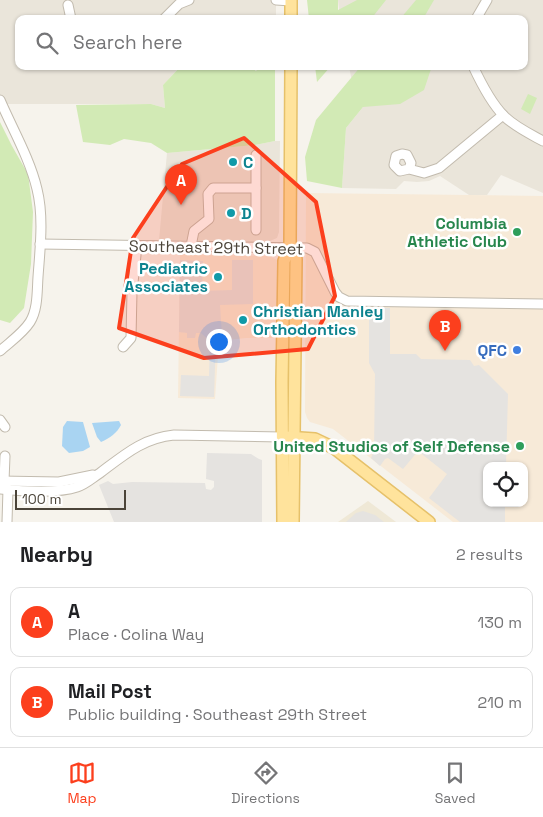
<!DOCTYPE html>
<meta charset="utf-8">
<style>
:root{--surface:#fff;--page:#f6f6f6;--text:#202124;--muted:#757577;--line:#e0e0e0;--accent:#fc3f1d}
body{margin:0;font-family:"Space Grotesk",sans-serif;background:var(--page);color:var(--text)}
.controls{position:absolute;right:15px;bottom:15px;display:grid;overflow:hidden;border-radius:10px;box-shadow:0 1px 4px #0004}
.controls button{width:45px;height:45px;display:grid;place-items:center;padding:0;border:0;border-bottom:1px solid var(--line);background:var(--surface);color:var(--text);font:25px sans-serif}
.scale{position:absolute;left:15px;bottom:12px;width:111px;box-sizing:border-box;padding-left:5px;border:2px solid #4b4439;border-top:0;font-size:14px;line-height:18px;white-space:nowrap;color:#4b4439;-webkit-text-stroke:4px #fff;paint-order:stroke}
.you{position:absolute;left:218px;top:341px;width:18px;height:18px;margin:-12px;border:4px solid #fff;border-radius:50%;background:#1a73e8;box-shadow:0 0 0 8px #1a73e833}
.badge{display:grid;place-items:center;width:32px;height:32px;border-radius:50%;background:var(--accent);color:#fff;font-size:16px;font-weight:700}
.pin{position:absolute;translate:-50% -41px;filter:drop-shadow(0 1px 2px #0008)}
.pin::after{content:'';position:absolute;top:26px;width:18px;height:15px;background:inherit;clip-path:polygon(0 0,100% 0,50% 100%)}
.list{margin:0;padding:0;list-style:none}
h2{display:flex;justify-content:space-between;align-items:center;height:65px;margin:0;padding:0 20px;font-size:21px}
h2 small{font-size:16px;font-weight:400;color:var(--muted)}
.list li{display:grid;grid-template-columns:32px 1fr auto;gap:15px;align-items:center;box-sizing:border-box;height:70px;margin:0 10px 10px;padding:0 10px;border:1px solid var(--line);border-radius:10px}
.list b{display:block;font-size:19px;white-space:nowrap}
.list p{margin:0;font-size:16px;white-space:nowrap;color:var(--muted)}
.list em{font-size:16px;font-style:normal;color:var(--muted)}
.icon{flex:none;width:28px;height:28px;fill:none;stroke:currentColor;stroke-width:2;stroke-linecap:round;stroke-linejoin:round}
.map{position:relative;flex:none;width:543px;height:522px;overflow:hidden}
.search{position:absolute;background:var(--surface);box-shadow:0 1px 4px #0004;left:15px;right:15px;top:15px;height:55px;display:flex;align-items:center;gap:12px;box-sizing:border-box;padding:0 18px;border-radius:10px;color:var(--muted);font-size:19px}
.sheet{height:225px;background:var(--surface)}
nav{display:flex;justify-content:space-around;align-items:center;box-sizing:border-box;height:70px;border-top:1px solid var(--line);background:var(--surface);font-size:14px;color:var(--muted)}
nav a{display:grid;justify-items:center;gap:2px}
nav .on{color:var(--accent)}
.map>svg:first-child{display:block}
.residential{fill:#eae5da}
.commercial{fill:#f7ead8;fill-rule:evenodd}
.education{fill:#efe8d6}
.green{fill:#d2eab5}
.parking{fill:#e5e3e0}
.water{fill:#a9d4f2}
.lines{fill:none;stroke-linecap:round;stroke-linejoin:round}
.minor-casing{stroke:#c2bbae;stroke-width:11}
.major-casing{stroke:#e6c16a;stroke-width:14}
.minor{stroke:#fff;stroke-width:9}
.major{stroke:#ffe39c;stroke-width:11}
.marked{fill:#fc3f1d;fill-opacity:0.2;stroke:#fc3f1d;stroke-width:4;stroke-linejoin:round}
.culture-dot{fill:#0f9aa8;stroke:#fff;stroke-width:2}
.leisure-dot{fill:#2e9e5b;stroke:#fff;stroke-width:2}
.shop-dot{fill:#3f7fe0;stroke:#fff;stroke-width:2}
.labels{text-anchor:middle;stroke-width:5;stroke-linejoin:round;paint-order:stroke}
.culture-label{font-size:16px;font-weight:bold;fill:#0d838f;stroke:#fff;text-anchor:start}
.leisure-label{font-size:16px;font-weight:bold;fill:#27864d;stroke:#fff;text-anchor:end}
.street-label{font-size:16px;fill:#4b4439;stroke:#fff}
.shop-label{font-size:16px;font-weight:bold;fill:#366cbe;stroke:#fff;text-anchor:end}
</style>
<div class="map">
<svg width="543" height="522" viewBox="0 0 543 522">
<rect width="100%" height="100%" fill="#f6f3ec"/>
<g class="residential">
<path d="M0 0H276V19H19V66H181L163 85 165 108 151 104H0Z"/>
<path d="M338 0H543V193L501 175 487 195H469L440 176 429 181 417 182 404 181 396 189 342 188 346 128 363 107 351 77 349 66H524V19H340Z"/>
<path d="M275 141H280L279 232 277 238 270 241 255 242 159 240 167 153 255 145Z"/>
</g>
<g class="commercial">
<path d="M306 193 543 196V522H453L333 429 310 422 307 418 305 412ZM487 466H524V503H487Z"/>
<path d="M180 254 269 256 279 261V338H246L219 341 215 399 178 398Z"/>
</g>
<path class="education" d="M368 501 396 522H338Z"/>
<g class="green">
<path d="M307 0H338V10L357 0H386L371 19H309Z"/>
<path d="M416 0H434L423 19H400Z"/>
<path d="M181 66H250L256 71 260 66H275V141L255 145 167 153 151 143 124 139 110 145 83 142 76 105 151 104 165 108 163 85Z"/>
<path d="M315 66H331L317 82Z"/>
<path d="M361 66H432L424 90 400 104 363 107 346 128 342 188 307 181 305 157 316 120Z"/>
<path d="M528 94 537 98 530 114 521 109Z"/>
<path d="M0 122 12 146 28 174 33 212 31 264 24 308 10 323 0 320Z"/>
</g>
<g class="parking">
<path d="M180 260 203 261 202 291 232 290V260H253V304L220 305 222 336 216 337 214 397 180 396 181 375 209 376 210 341 201 333H196L195 338H187V333L179 332Z"/>
<path d="M369 308H390V354H416L421 359 470 360 474 366 479 365 508 394 506 466H487V503H505V522H460L429 498 447 474 418 451 403 469 388 458 385 459 380 466 371 458 374 451 375 374 369 363Z"/>
<path d="M207 453 251 454 259 459 262 460V522H114L99 485 108 481 113 484 132 482 205 483 206 489 211 490 214 487V481L206 479Z"/>
<path d="M363 511 375 515 384 522H346L356 513Z"/>
</g>
<g class="water">
<path d="M67 421 83 422 90 447 83 451 69 453 62 446 63 427Z"/>
<path d="M119 421 121 425C117 433 110 438 101 442L97 437 92 423Z"/>
</g>
<g class="lines">
<g class="minor-casing">
<g id="minor">
<path d="M276 0 291 1"/>
<path d="M68 5 71 19"/>
<path d="M164 19 179 4 189 0"/>
<path d="M476 19 487 0"/>
<path d="M473 66C480 81 492 104 504 116 515 127 530 134 543 141"/>
<path d="M0 100C12 128 30 159 37 189 44 217 40 249 38 277 37 291 38 309 30 322 23 333 10 342 0 351"/>
<path d="M409 169 411 163 407 155 402 154 396 156 394 165 400 171 409 169 424 173 439 168 503 115"/>
<path d="M256 230V155"/>
<path d="M40 244 307 248 315 252 335 292 339 297 347 301 543 304"/>
<path d="M191 246 194 231 209 219 208 194 213 188H256"/>
<path d="M123 347 131 338 132 292 137 246"/>
<path d="M0 420 5 427"/>
<path d="M0 481 59 482 93 475"/>
<path d="M4 481 5 456"/>
<path d="M0 489C21 491 57 494 77 487 86 484 92 478 100 473 124 455 143 438 174 435L282 437"/>
<path d="M7 522 8 489"/>
</g>
</g>
<g class="major-casing">
<g id="major">
<path d="M291 0V19"/>
<path d="M290 248 296 259 293 522"/>
<path d="M286 437 315 439 334 448 429 522"/>
<path d="M283 522 282 382 284 261 290 248 291 66"/>
</g>
</g>
<use href="#minor" class="minor"/>
<use href="#major" class="major"/>
</g>
<path class="marked" d="M244 138 316 202 335 296 308 349 204 358 119 328 133 238 182 164Z"/>
<g class="culture-dot">
<circle cx="233" cy="162" r="5"/>
<circle cx="231" cy="213" r="5"/>
<circle cx="218" cy="277" r="5"/>
<circle cx="243" cy="320" r="5"/>
</g>
<g class="leisure-dot">
<circle cx="517" cy="232" r="5"/>
<circle cx="520" cy="446" r="5"/>
</g>
<circle class="shop-dot" cx="517" cy="350" r="5"/>
<g class="labels">
<g class="culture-label">
<text x="243" y="168">C</text>
<text x="241" y="219">D</text>
<text x="208" y="274" text-anchor="end">Pediatric<tspan x="208" dy="18">Associates</tspan></text>
<text x="253" y="317">Christian Manley<tspan x="253" dy="18">Orthodontics</tspan></text>
</g>
<g class="leisure-label">
<text x="507" y="229">Columbia<tspan x="507" dy="18">Athletic Club</tspan></text>
<text x="510" y="452">United Studios of Self Defense</text>
</g>
<g class="street-label">
<text transform="translate(216 247) rotate(1)" y="6">Southeast 29th Street</text>
</g>
<g class="shop-label">
<text x="507" y="356">QFC</text>
</g>
</g>
</svg>
<div class="controls">
<button><svg class="icon" aria-label="locate" viewBox="0 0 24 24"><circle cx="12" cy="12" r="6"/><path d="M12 2v4M12 18v4M2 12h4M18 12h4"/></svg></button>
</div>
<div class="scale">100 m</div>
<div class="you"></div>
<div class="pin badge" style="left:181px;top:205px">A</div>
<div class="pin badge" style="left:445px;top:351px">B</div>
<div class="search"><svg class="icon" aria-label="search" viewBox="0 0 24 24"><circle cx="10" cy="10" r="6"/><path d="M15 15l6 6"/></svg>Search here</div>
</div>
<section class="sheet">
<h2>Nearby<small>2 results</small></h2>
<ul class="list">
<li><span class="badge">A</span><div><b>A</b><p>Place · Colina Way</p></div><em>130 m</em></li>
<li><span class="badge">B</span><div><b>Mail Post</b><p>Public building · Southeast 29th Street</p></div><em>210 m</em></li>
</ul>
</section>
<nav>
<a class="on"><svg class="icon" aria-label="map" viewBox="0 0 24 24"><path d="M3 6l6-2 6 2 6-2v14l-6 2-6-2-6 2zM9 4v14M15 6v14"/></svg>Map</a>
<a><svg class="icon" aria-label="directions" viewBox="0 0 24 24"><path d="M12 3l9 9-9 9-9-9zM9 14v-3h6M13 9l2 2-2 2"/></svg>Directions</a>
<a><svg class="icon" aria-label="saved" viewBox="0 0 24 24"><path d="M7 4h10v16l-5-4-5 4z"/></svg>Saved</a>
</nav>
